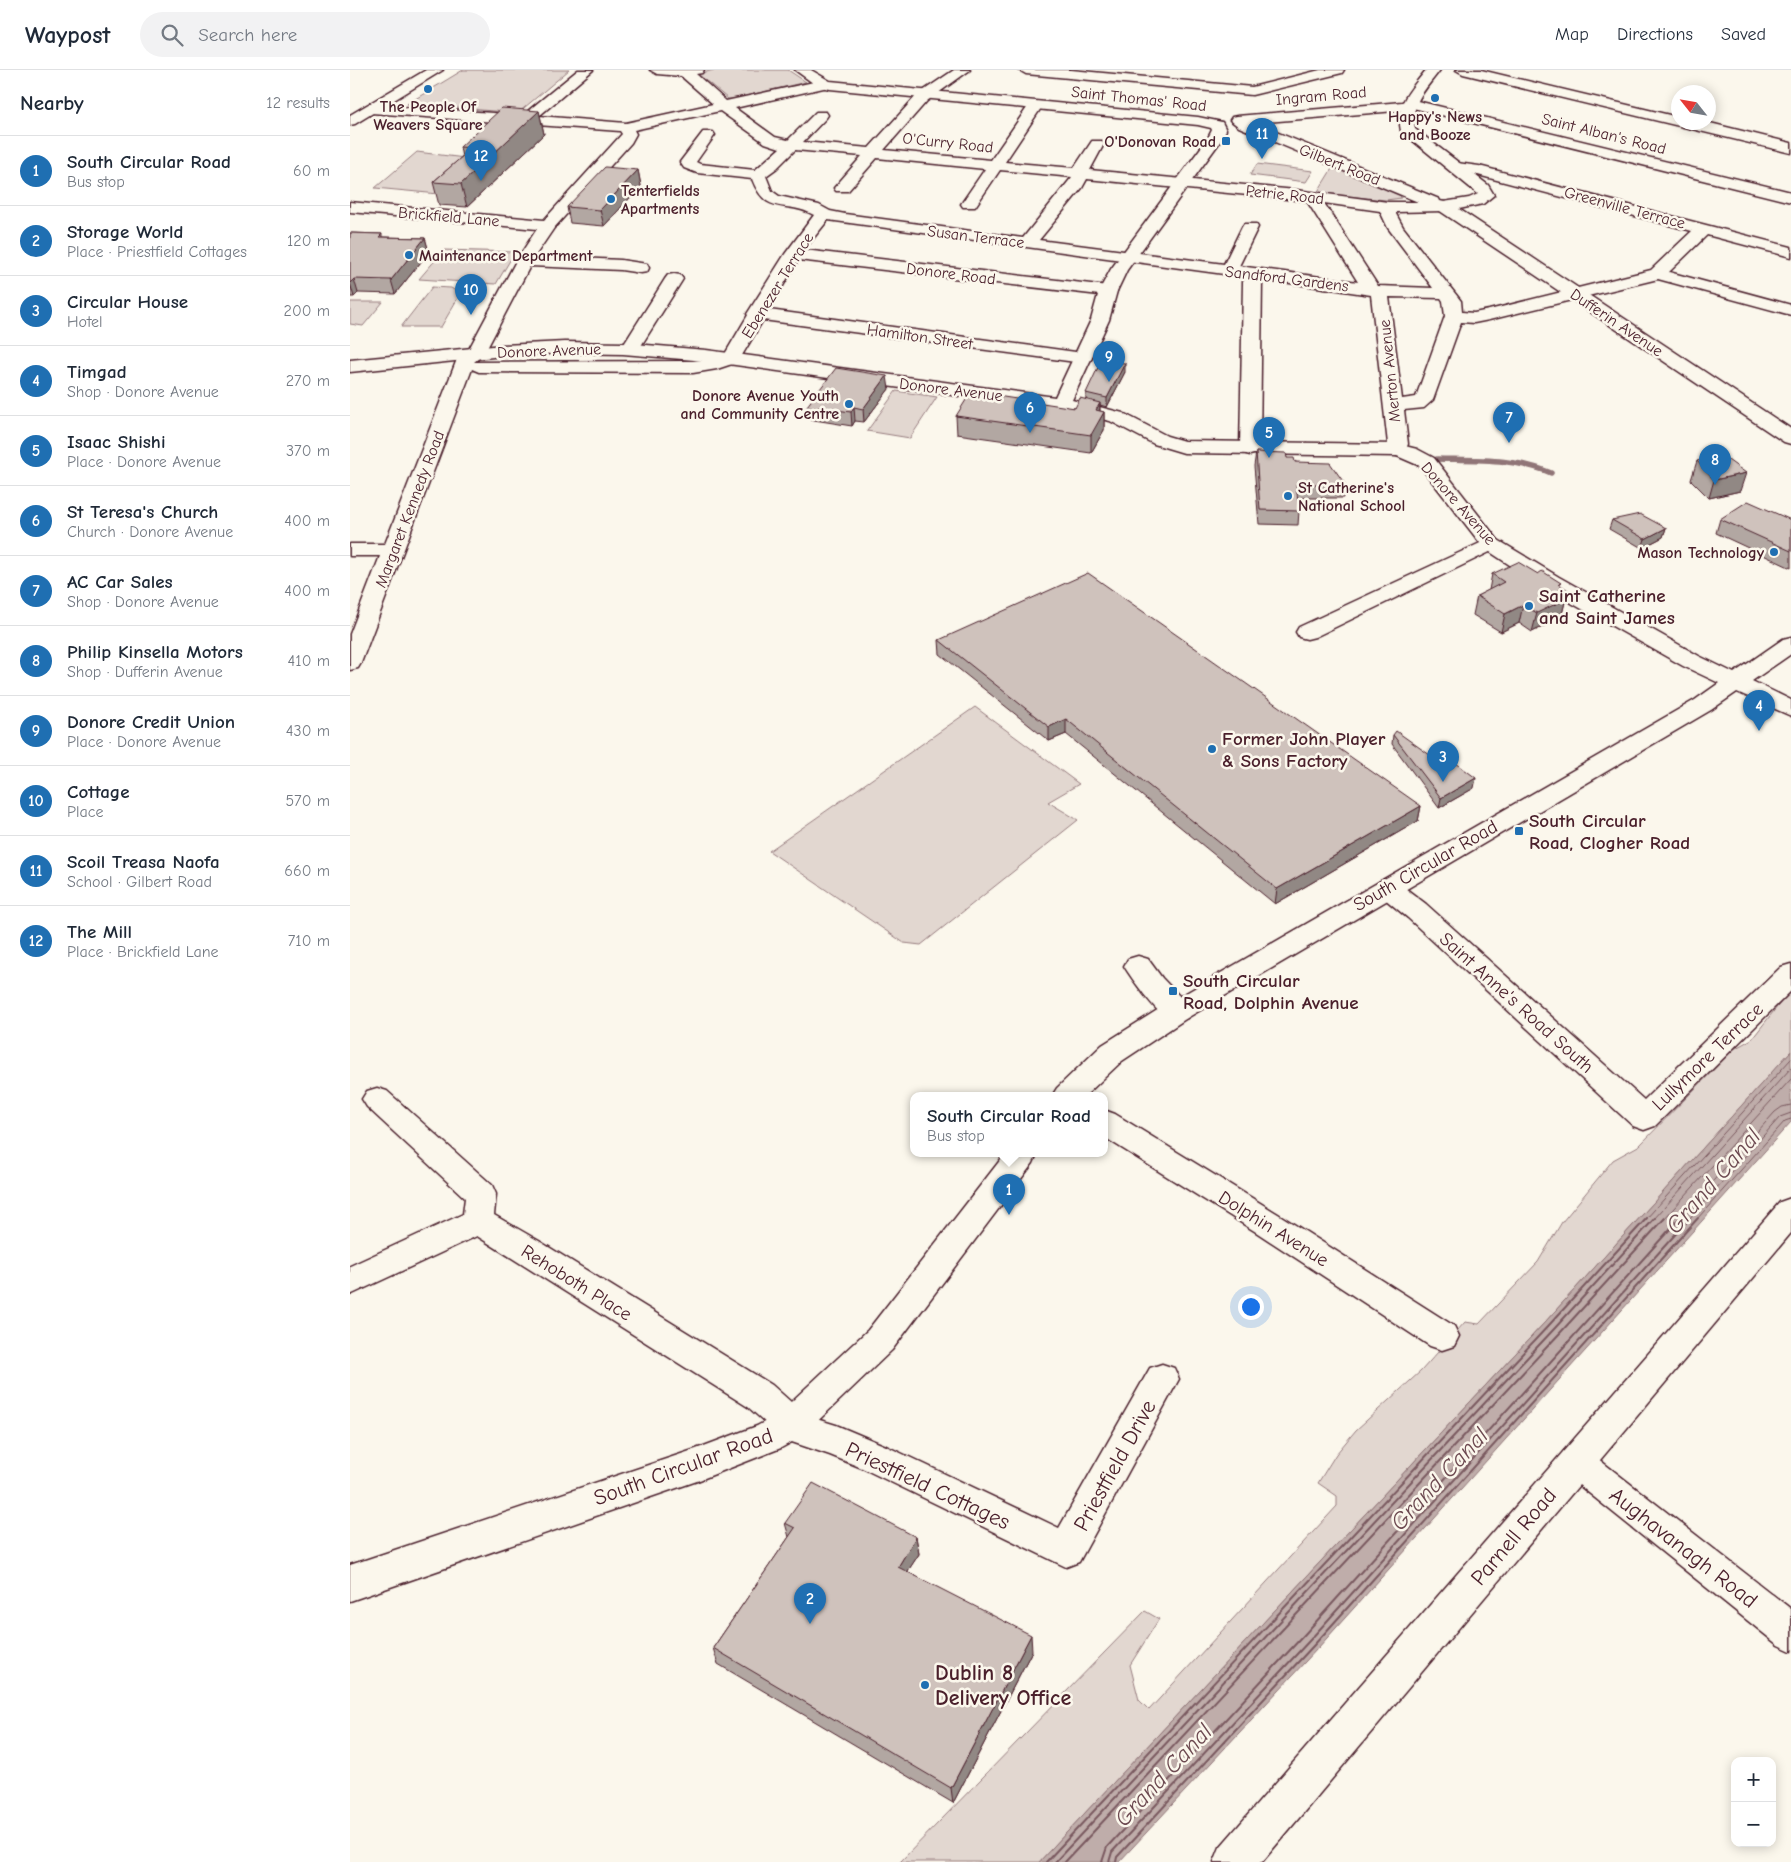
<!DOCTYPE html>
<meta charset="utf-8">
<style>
:root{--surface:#fff;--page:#f2f2f3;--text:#1f2937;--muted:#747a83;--line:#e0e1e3;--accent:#1f6fb2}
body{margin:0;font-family:"Comic Neue",sans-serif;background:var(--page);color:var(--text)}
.controls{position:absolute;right:15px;bottom:15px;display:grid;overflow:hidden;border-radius:10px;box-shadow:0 2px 12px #0003}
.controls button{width:45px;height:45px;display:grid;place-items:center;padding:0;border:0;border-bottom:1px solid var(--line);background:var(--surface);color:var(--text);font:25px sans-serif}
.compass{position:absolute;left:1321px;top:15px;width:45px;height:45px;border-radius:50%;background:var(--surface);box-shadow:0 2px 12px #0003;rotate:301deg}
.you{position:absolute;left:900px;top:1236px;width:18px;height:18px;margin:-12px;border:4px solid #fff;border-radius:50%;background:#1a73e8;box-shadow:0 0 0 8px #1a73e833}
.badge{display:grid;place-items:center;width:32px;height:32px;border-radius:50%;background:var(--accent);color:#fff;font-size:16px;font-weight:700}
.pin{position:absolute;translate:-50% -41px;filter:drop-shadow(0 1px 2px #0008)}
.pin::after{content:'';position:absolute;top:26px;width:18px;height:15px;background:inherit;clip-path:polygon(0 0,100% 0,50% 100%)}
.popup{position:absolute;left:560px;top:1022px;width:198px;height:65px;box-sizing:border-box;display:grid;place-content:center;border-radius:10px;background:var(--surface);filter:drop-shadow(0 1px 4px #0005);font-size:16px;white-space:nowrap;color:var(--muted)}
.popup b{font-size:19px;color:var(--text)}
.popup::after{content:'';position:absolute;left:50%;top:100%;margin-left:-10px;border:10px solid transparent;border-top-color:var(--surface)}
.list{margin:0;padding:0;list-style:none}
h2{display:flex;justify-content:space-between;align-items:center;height:65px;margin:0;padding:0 20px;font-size:21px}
h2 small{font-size:16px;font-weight:400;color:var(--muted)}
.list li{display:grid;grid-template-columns:32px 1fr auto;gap:15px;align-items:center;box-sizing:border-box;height:70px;padding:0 20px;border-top:1px solid var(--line)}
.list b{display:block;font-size:19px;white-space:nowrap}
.list p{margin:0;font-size:16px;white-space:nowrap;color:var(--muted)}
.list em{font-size:16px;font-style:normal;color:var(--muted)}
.icon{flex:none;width:28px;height:28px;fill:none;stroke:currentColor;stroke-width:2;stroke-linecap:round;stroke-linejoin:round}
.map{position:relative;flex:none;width:1441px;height:1792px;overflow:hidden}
header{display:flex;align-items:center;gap:30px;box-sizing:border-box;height:70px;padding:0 25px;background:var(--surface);border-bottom:1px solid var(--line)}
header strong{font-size:24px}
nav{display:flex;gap:28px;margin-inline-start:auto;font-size:18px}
.search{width:350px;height:45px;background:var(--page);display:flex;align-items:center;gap:12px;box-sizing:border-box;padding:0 18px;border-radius:28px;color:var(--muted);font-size:19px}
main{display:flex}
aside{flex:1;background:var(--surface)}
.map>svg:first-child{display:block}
.green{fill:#e2d7d0;stroke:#967b7e}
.water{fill:#bfadaa;stroke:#907477}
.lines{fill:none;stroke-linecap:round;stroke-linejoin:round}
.shore-far1{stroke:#79585e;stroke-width:1}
.shore{stroke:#79585e;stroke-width:2}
.stream{stroke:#907477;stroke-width:5.5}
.street-casing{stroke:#4a1f2b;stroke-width:3}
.secondary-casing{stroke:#4a1f2b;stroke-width:3}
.street{fill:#fbf7ec;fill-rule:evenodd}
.secondary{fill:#fbf7ec;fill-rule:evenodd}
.wall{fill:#b2a7a2;stroke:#4a1f2b}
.shaded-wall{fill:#918884;stroke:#4a1f2b}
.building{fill:#cfc2bc;stroke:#4a1f2b}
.poi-dot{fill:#1f6fb2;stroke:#fbf7ec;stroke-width:2}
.labels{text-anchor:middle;stroke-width:5;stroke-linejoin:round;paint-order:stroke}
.far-street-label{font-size:16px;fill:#4a1f2b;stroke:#fbf7ec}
.far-poi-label{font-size:16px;font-weight:bold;fill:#4a1f2b;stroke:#fbf7ec;text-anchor:end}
.poi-label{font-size:19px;font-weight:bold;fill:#4a1f2b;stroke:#fbf7ec;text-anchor:start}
.street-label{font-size:19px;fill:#4a1f2b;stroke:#fbf7ec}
.near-street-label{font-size:22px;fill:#4a1f2b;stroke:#fbf7ec}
.near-poi-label{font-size:22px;font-weight:bold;fill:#4a1f2b;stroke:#fbf7ec;text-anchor:start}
.near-water-label{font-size:24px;font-style:italic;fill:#6d4a51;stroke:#fbf7ec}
</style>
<header>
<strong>Waypost</strong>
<div class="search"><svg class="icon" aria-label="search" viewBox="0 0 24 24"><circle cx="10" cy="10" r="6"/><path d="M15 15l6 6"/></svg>Search here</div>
<nav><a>Map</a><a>Directions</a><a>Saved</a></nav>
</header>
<main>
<aside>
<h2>Nearby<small>12 results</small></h2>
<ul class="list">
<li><span class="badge">1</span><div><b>South Circular Road</b><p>Bus stop</p></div><em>60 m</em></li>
<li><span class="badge">2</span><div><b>Storage World</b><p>Place · Priestfield Cottages</p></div><em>120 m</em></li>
<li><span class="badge">3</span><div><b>Circular House</b><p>Hotel</p></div><em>200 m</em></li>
<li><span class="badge">4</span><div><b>Timgad</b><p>Shop · Donore Avenue</p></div><em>270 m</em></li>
<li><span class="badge">5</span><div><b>Isaac Shishi</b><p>Place · Donore Avenue</p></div><em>370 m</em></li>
<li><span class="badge">6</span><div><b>St Teresa's Church</b><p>Church · Donore Avenue</p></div><em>400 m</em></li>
<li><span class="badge">7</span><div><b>AC Car Sales</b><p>Shop · Donore Avenue</p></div><em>400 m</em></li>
<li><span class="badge">8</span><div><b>Philip Kinsella Motors</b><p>Shop · Dufferin Avenue</p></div><em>410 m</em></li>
<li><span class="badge">9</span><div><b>Donore Credit Union</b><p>Place · Donore Avenue</p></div><em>430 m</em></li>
<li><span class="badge">10</span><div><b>Cottage</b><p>Place</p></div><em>570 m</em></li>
<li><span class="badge">11</span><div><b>Scoil Treasa Naofa</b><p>School · Gilbert Road</p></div><em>660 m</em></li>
<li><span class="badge">12</span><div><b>The Mill</b><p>Place · Brickfield Lane</p></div><em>710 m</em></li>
</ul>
</aside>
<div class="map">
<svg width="1441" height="1792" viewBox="0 0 1441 1792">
<rect width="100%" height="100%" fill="#fbf7ec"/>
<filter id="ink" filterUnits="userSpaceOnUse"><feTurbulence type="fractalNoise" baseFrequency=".02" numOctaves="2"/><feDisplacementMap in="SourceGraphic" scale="10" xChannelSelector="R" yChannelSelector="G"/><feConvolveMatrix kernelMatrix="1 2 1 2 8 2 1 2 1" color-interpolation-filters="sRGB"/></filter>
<g filter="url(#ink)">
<g class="green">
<path d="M113 0H219L168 43 57 34Z"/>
<path d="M364 0H438L456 12 382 29H378L348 4Z"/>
<path d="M67 82 123 89 89 124 25 118Z"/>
<path d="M907 94 963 101 956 112 900 105Z"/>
<path d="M983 97 1051 125V128L1036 130 967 123Z"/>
<path d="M94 180 165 182 146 214 69 209Z"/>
<path d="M82 217 101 218 109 223V226L91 257H51Z"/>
<path d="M0 232H33L13 256 0 254Z"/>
<path d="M546 321 587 327 560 368 517 361Z"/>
<path d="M625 637 729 714 698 732 728 750 571 875 554 873 419 781Z"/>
<path d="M1441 919V981L1196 1251 689 1792H550L795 1541 809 1549 780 1595 789 1630 799 1640 987 1436V1426L968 1413 986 1384 1006 1360 1071 1301 1115 1252 1129 1254 1188 1192 1212 1152 1263 1090 1290 1075 1384 979 1402 969Z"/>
</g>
<path class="water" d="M1441 981V1052L968 1578 769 1792H689L1196 1251Z"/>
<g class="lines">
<g class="shore-far1">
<path d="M1296 1149 1441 989"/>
<path d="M1304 1149 1441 998"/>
<path d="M1314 1149 1441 1009"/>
<path d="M1329 1149 1425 1042 1432 1037 1441 1035"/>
<path d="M1339 1149 1430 1047 1441 1043"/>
<path d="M1347 1149 1435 1051 1441 1049"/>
</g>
<g class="shore">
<path d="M696 1792 1200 1254 1297 1148"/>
<path d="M705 1792 1205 1258 1305 1148"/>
<path d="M715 1792 1210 1263 1315 1148"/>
<path d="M752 1792 757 1777 954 1565 1330 1148"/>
<path d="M759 1792 762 1782 960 1570 1340 1148"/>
<path d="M766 1792 767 1787 964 1575 1348 1148"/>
</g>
<path class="stream" d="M1087 389C1125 390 1166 388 1201 403"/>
<g class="street-casing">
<g id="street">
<path d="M228 0H243L189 46 276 53 363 34 331 6 307 4 300 0H354L352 3 346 4 376 31 473 10 478 11 480 14 478 17 385 38 425 67 438 70 466 42H476L478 45 476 48 453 72 519 78 567 25 604 0H620L577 31 534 80 641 90 681 32H691L693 35 655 92 724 98 742 71H752L754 74 740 100 946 120 1038 132H1068L889 57 880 50 882 47 887 46 1052 32 1059 29 1441 122V132L1063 38 1057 40 904 53 1089 129 1090 131 1099 133 1101 136 1099 139 1093 141 1046 142V144L1053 157 1111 231 1112 242 1124 243 1139 240 1301 200 1342 161 1124 104 1102 101 1099 98 1102 95 1107 93 1129 96 1441 177V187L1357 165 1319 202 1441 235V245L1308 209 1139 250 1124 253 1111 252 1083 330 1074 338 1054 340 1058 374 1054 384 1047 386 1040 384 1037 380 1038 374 1021 225 912 209 910 379 907 383 900 385 893 383 890 379 893 212 896 207 478 150 454 180 758 216 764 217 767 221 764 225 758 226 448 190 419 240 733 283 739 284 742 288 739 292 733 293 413 250 388 292 367 299 343 303 129 302 122 299 11 593 8 598 0 600V564L30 486H0V474H35L109 284 112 280 119 279 166 191 187 159 0 142V132L194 150 272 64 270 61 21 43 16 42 14 39 16 36 21 35 173 45ZM370 41 415 73 430 78 405 100 350 94 346 92 365 65 363 62H353L330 92 334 98 347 103 402 109C417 148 436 129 464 145L435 184 397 244 398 245 375 284 363 289 343 291 124 292 134 284 180 196 271 200 291 203 297 202 299 198 297 194 271 190 185 186 204 158 281 73 286 64 284 60ZM445 80 512 86 484 118 486 121H498L527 88 635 99 611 134 613 137H625L650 100 722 107 673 168 495 144 480 141 469 135 429 126 422 121 416 106 427 98ZM737 109 957 131 1008 212 889 196 908 157 906 154H894L892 157 874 194 689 170 732 118ZM974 133 1030 141 1038 158 1083 218 1028 216ZM1039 227 1091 228 1093 231 1095 246 1066 327 1052 329Z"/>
<path d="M669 0H721L902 17 970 0H994L992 3 902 25 676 4Z"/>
<path d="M1106 0H1131L1328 47V52H1356L1441 73V83L1113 4Z"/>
<path d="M324 204 330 205 333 209 289 279 286 283 280 284 274 283 271 279 315 209 318 205Z"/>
<path d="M1141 468 1148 470 1152 474 1148 478 965 567 957 569 949 567 946 562 949 557Z"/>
<path d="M1038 809 1047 812 1076 834 1294 1030 1431 897 1441 894V921L1305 1056 1294 1060 1283 1056 1058 848 1029 824 1025 818 1029 812Z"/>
<path d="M788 886 798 889 812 908 837 934 841 941 837 948C830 950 824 952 818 949 805 941 782 909 774 896L778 889Z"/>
<path d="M27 1018 37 1021 142 1115 146 1124 144 1145 189 1171 422 1315 441 1332 450 1344 486 1355 536 1376 709 1458 800 1298 812 1294 824 1298 829 1309 729 1492 716 1497 512 1398 480 1385 427 1367 417 1354 398 1337 127 1166 0 1225V1196L113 1144 115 1128 17 1037 12 1029 17 1021Z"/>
<path d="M754 1040 765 1044 928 1144 1104 1256 1109 1266 1104 1276 1092 1280 1080 1276 906 1162 754 1067Z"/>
<path d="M1226 1376 1238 1381 1441 1539V1581L1428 1575 1214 1403 1208 1392 1214 1381Z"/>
</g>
</g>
<g class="secondary-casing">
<g id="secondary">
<path d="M76 0H93L5 54 0 55V45Z"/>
<path d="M445 0H461L480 11 848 47 872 52 876 60 872 69 777 200 767 221 759 250 722 330 773 343 817 366 834 371 1047 374 1067 379 1084 388 1148 470 1209 507 1349 586 1384 603 1433 569 1441 567V584L1402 611 1441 630V646L1387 622 1361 640 837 948 772 991 735 1026H702L707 1018 752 975 817 934 1345 630 1369 613 1333 596 1193 517 1134 478 1070 396 1047 386 834 383 804 374 760 351 711 340 356 291 273 284 215 283 153 286 0 302V290L153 275 215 272 273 273 356 280 705 327 741 250 749 221 761 199 858 68 862 60 861 58 848 55 480 19 467 16Z"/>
<path d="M1076 0H1090C1076 19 1059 34 1065 59L1138 115 1144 125 1133 134 1109 139 1441 359V374L1434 372 1087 139 1085 136 1087 133 1119 128 1128 124 1051 61C1045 33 1060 21 1076 0Z"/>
<path d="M655 1084H687L683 1093 542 1280 451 1367 431 1378 347 1411 0 1531V1495L346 1379 407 1356 427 1345 518 1260Z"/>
<path d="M1441 1128V1163L912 1792H864L870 1777 1430 1132Z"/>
</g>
</g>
<use href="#street" class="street"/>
<use href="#secondary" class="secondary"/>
</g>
<g class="wall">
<path d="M189 41 194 64 117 137 89 135 83 112 112 87 110 77Z"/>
<path d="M288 100 291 116 254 156 220 153 217 137Z"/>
<path d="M0 163 32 164V167L75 168 79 182 45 224 8 223 4 227H0Z"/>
<path d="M775 302 757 337 750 335V341L754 342V360L741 383 607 364 606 346 725 338 736 330V323Z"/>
<path d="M539 319 514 352 505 351 502 356 458 349 457 336Z"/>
<path d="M906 382 937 388 995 414 993 428H948L949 441 948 455 909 454 904 396Z"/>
<path d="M1347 391 1390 421 1359 428 1341 410Z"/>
<path d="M1370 449 1441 450V498L1366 463Z"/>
<path d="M1262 450 1316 458 1313 467 1292 478 1259 459Z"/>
<path d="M1142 504H1188L1218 520 1211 548 1182 562 1169 553 1151 562 1123 545 1127 526 1139 520Z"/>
<path d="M589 570 1071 736 1068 751 925 834 716 664 699 671 590 584Z"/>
<path d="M1043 665 1124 718 1089 738 1042 674Z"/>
<path d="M435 1453 566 1467 569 1484 557 1502 682 1581 603 1733 368 1594 363 1578 439 1467Z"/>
</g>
<g class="shaded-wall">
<path d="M189 41 194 64 117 137 111 114Z"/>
<path d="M288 100 291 116 254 156 250 140Z"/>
<path d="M75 168 79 182 45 224 41 210Z"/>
<path d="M4 209 8 223 4 227 0 213Z"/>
<path d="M775 293V302L757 337V328Z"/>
<path d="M537 306 539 319 514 352 513 339Z"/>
<path d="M750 333 749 351 754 342V360L741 383V365L746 340Z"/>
<path d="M504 337 505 351 502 356 501 342Z"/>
<path d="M1396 403 1390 421 1359 428 1364 410Z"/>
<path d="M1316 458 1313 467 1292 478 1295 469Z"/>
<path d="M1218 520 1211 548 1182 562 1187 543 1209 524Z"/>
<path d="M1173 535 1169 553 1151 562 1155 544Z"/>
<path d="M716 649V664L699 671V657Z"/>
<path d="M1126 708 1124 718 1089 738 1091 728Z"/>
<path d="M1071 736 1068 751 925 834 927 819Z"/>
<path d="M566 1467 569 1484 550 1513 548 1497Z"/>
<path d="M681 1565 682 1581 603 1733 601 1718Z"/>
</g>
<g class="building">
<path d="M152 38 189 41 111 114 83 112 122 78 110 77Z"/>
<path d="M255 97 288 100 250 140 217 137Z"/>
<path d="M0 163 32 164 29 167 75 168 41 210 4 209 0 213Z"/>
<path d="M751 291 775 293 757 328 736 323Z"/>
<path d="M486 298 537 306 513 339 504 337 501 342 457 336Z"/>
<path d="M621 322 725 338 730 328 750 333 746 340 754 342 741 365 606 346Z"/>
<path d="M906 382 936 383 937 388H944L945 392 980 393 995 414H946L949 441 910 440Z"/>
<path d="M1371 385 1396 403 1364 410 1347 391Z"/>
<path d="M1398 431 1441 450V481L1370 449Z"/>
<path d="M1290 444 1316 458 1295 469 1262 450Z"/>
<path d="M1168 492 1188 504 1192 501 1211 513 1209 514 1218 520 1209 524 1216 529 1187 543 1173 535 1155 544 1127 526 1154 512 1142 504Z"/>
<path d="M738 503 1071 736 927 819 716 649 699 657 589 570Z"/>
<path d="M1046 661 1094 695 1102 690 1126 708 1091 728 1043 665Z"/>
<path d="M463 1413 566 1467 548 1497 681 1565 601 1718 363 1578 445 1458 435 1453Z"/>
</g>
</g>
<g class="poi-dot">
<circle cx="78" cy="19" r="5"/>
<circle cx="1085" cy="28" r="5"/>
<rect x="871" y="66" width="10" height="10" rx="2.5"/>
<circle cx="261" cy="129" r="5"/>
<circle cx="59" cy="185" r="5"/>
<circle cx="499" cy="334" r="5"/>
<circle cx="938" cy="426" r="5"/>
<circle cx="1424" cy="482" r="5"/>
<circle cx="1179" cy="536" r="5"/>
<circle cx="862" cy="679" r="5"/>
<rect x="1164" y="756" width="10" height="10" rx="2.5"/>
<rect x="818" y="916" width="10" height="10" rx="2.5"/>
<circle cx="575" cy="1615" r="5"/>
</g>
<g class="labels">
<g class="far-street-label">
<text transform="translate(971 25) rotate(-5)" y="6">Ingram Road</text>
<text transform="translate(789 28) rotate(6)" y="6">Saint Thomas' Road</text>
<text transform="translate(1254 63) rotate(14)" y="6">Saint Alban's Road</text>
<text transform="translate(598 72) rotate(6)" y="6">O'Curry Road</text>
<text transform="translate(990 94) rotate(22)" y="6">Gilbert Road</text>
<text transform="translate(935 124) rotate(6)" y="6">Petrie Road</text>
<text transform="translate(1275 137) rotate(15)" y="6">Greenville Terrace</text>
<text transform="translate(99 146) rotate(5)" y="6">Brickfield Lane</text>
<text transform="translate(626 166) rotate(7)" y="6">Susan Terrace</text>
<text transform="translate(601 203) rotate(7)" y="6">Donore Road</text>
<text transform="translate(937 208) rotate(7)" y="6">Sandford Gardens</text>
<text transform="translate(427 215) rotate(-58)" y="6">Ebenezer Terrace</text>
<text transform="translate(1267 252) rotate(34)" y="6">Dufferin Avenue</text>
<text transform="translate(570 266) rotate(8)" y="6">Hamilton Street</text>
<text transform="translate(199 280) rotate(-2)" y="6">Donore Avenue</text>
<text transform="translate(1039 301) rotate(-96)" y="6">Merton Avenue</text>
<text transform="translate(601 319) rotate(7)" y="6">Donore Avenue</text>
<text transform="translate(1109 433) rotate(49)" y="6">Donore Avenue</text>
<text transform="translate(59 439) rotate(-69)" y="6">Margaret Kennedy Road</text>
</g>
<g class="far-poi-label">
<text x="78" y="42" text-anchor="middle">The People Of<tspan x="78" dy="18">Weavers Square</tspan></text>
<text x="1085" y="52" text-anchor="middle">Happy's News<tspan x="1085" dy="18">and Booze</tspan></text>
<text x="866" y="77">O'Donovan Road</text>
<text x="271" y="126" text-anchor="start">Tenterfields<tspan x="271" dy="18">Apartments</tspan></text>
<text x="69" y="191" text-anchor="start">Maintenance Department</text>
<text x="489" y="331">Donore Avenue Youth<tspan x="489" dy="18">and Community Centre</tspan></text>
<text x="948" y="423" text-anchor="start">St Catherine's<tspan x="948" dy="18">National School</tspan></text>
<text x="1414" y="488">Mason Technology</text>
</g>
<g class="poi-label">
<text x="1189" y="532">Saint Catherine<tspan x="1189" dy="22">and Saint James</tspan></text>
<text x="872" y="675">Former John Player<tspan x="872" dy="22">&amp; Sons Factory</tspan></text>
<text x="1179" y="757">South Circular<tspan x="1179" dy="22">Road, Clogher Road</tspan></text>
<text x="833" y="917">South Circular<tspan x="833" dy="22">Road, Dolphin Avenue</tspan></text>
</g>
<g class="street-label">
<text transform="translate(1075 795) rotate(-30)" y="7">South Circular Road</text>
<text transform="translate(1167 932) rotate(42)" y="7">Saint Anne's Road South</text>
<text transform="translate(1357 986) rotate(-44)" y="7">Lullymore Terrace</text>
<text transform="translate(924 1158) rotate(32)" y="7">Dolphin Avenue</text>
<text transform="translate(227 1212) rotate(32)" y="7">Rehoboth Place</text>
</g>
<g class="near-street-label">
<text transform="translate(764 1395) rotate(-61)" y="8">Priestfield Drive</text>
<text transform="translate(333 1396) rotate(-20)" y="8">South Circular Road</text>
<text transform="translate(578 1415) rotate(25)" y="8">Priestfield Cottages</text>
<text transform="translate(1163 1466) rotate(-50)" y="8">Parnell Road</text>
<text transform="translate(1334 1477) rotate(38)" y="8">Aughavanagh Road</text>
</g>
<g class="near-poi-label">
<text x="585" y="1610">Dublin 8<tspan x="585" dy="25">Delivery Office</tspan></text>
</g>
<g class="near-water-label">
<text transform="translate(1363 1111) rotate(-49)" y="8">Grand Canal</text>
<text transform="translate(1089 1409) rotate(-47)" y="8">Grand Canal</text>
<text transform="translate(813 1705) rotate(-47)" y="8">Grand Canal</text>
</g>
</g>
</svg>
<div class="controls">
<button>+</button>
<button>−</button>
</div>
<svg class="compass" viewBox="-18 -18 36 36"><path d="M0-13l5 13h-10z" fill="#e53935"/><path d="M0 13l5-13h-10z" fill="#747a83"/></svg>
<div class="you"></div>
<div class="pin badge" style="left:659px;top:1145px">1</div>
<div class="popup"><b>South Circular Road</b>Bus stop</div>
<div class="pin badge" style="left:460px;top:1554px">2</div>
<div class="pin badge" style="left:1093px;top:712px">3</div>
<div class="pin badge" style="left:1409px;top:661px">4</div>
<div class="pin badge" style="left:919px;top:388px">5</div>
<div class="pin badge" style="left:680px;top:363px">6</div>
<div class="pin badge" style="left:1159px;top:373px">7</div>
<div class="pin badge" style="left:1365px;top:415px">8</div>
<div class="pin badge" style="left:759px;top:312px">9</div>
<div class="pin badge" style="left:121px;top:245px">10</div>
<div class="pin badge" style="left:912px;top:89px">11</div>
<div class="pin badge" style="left:131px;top:111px">12</div>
</div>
</main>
